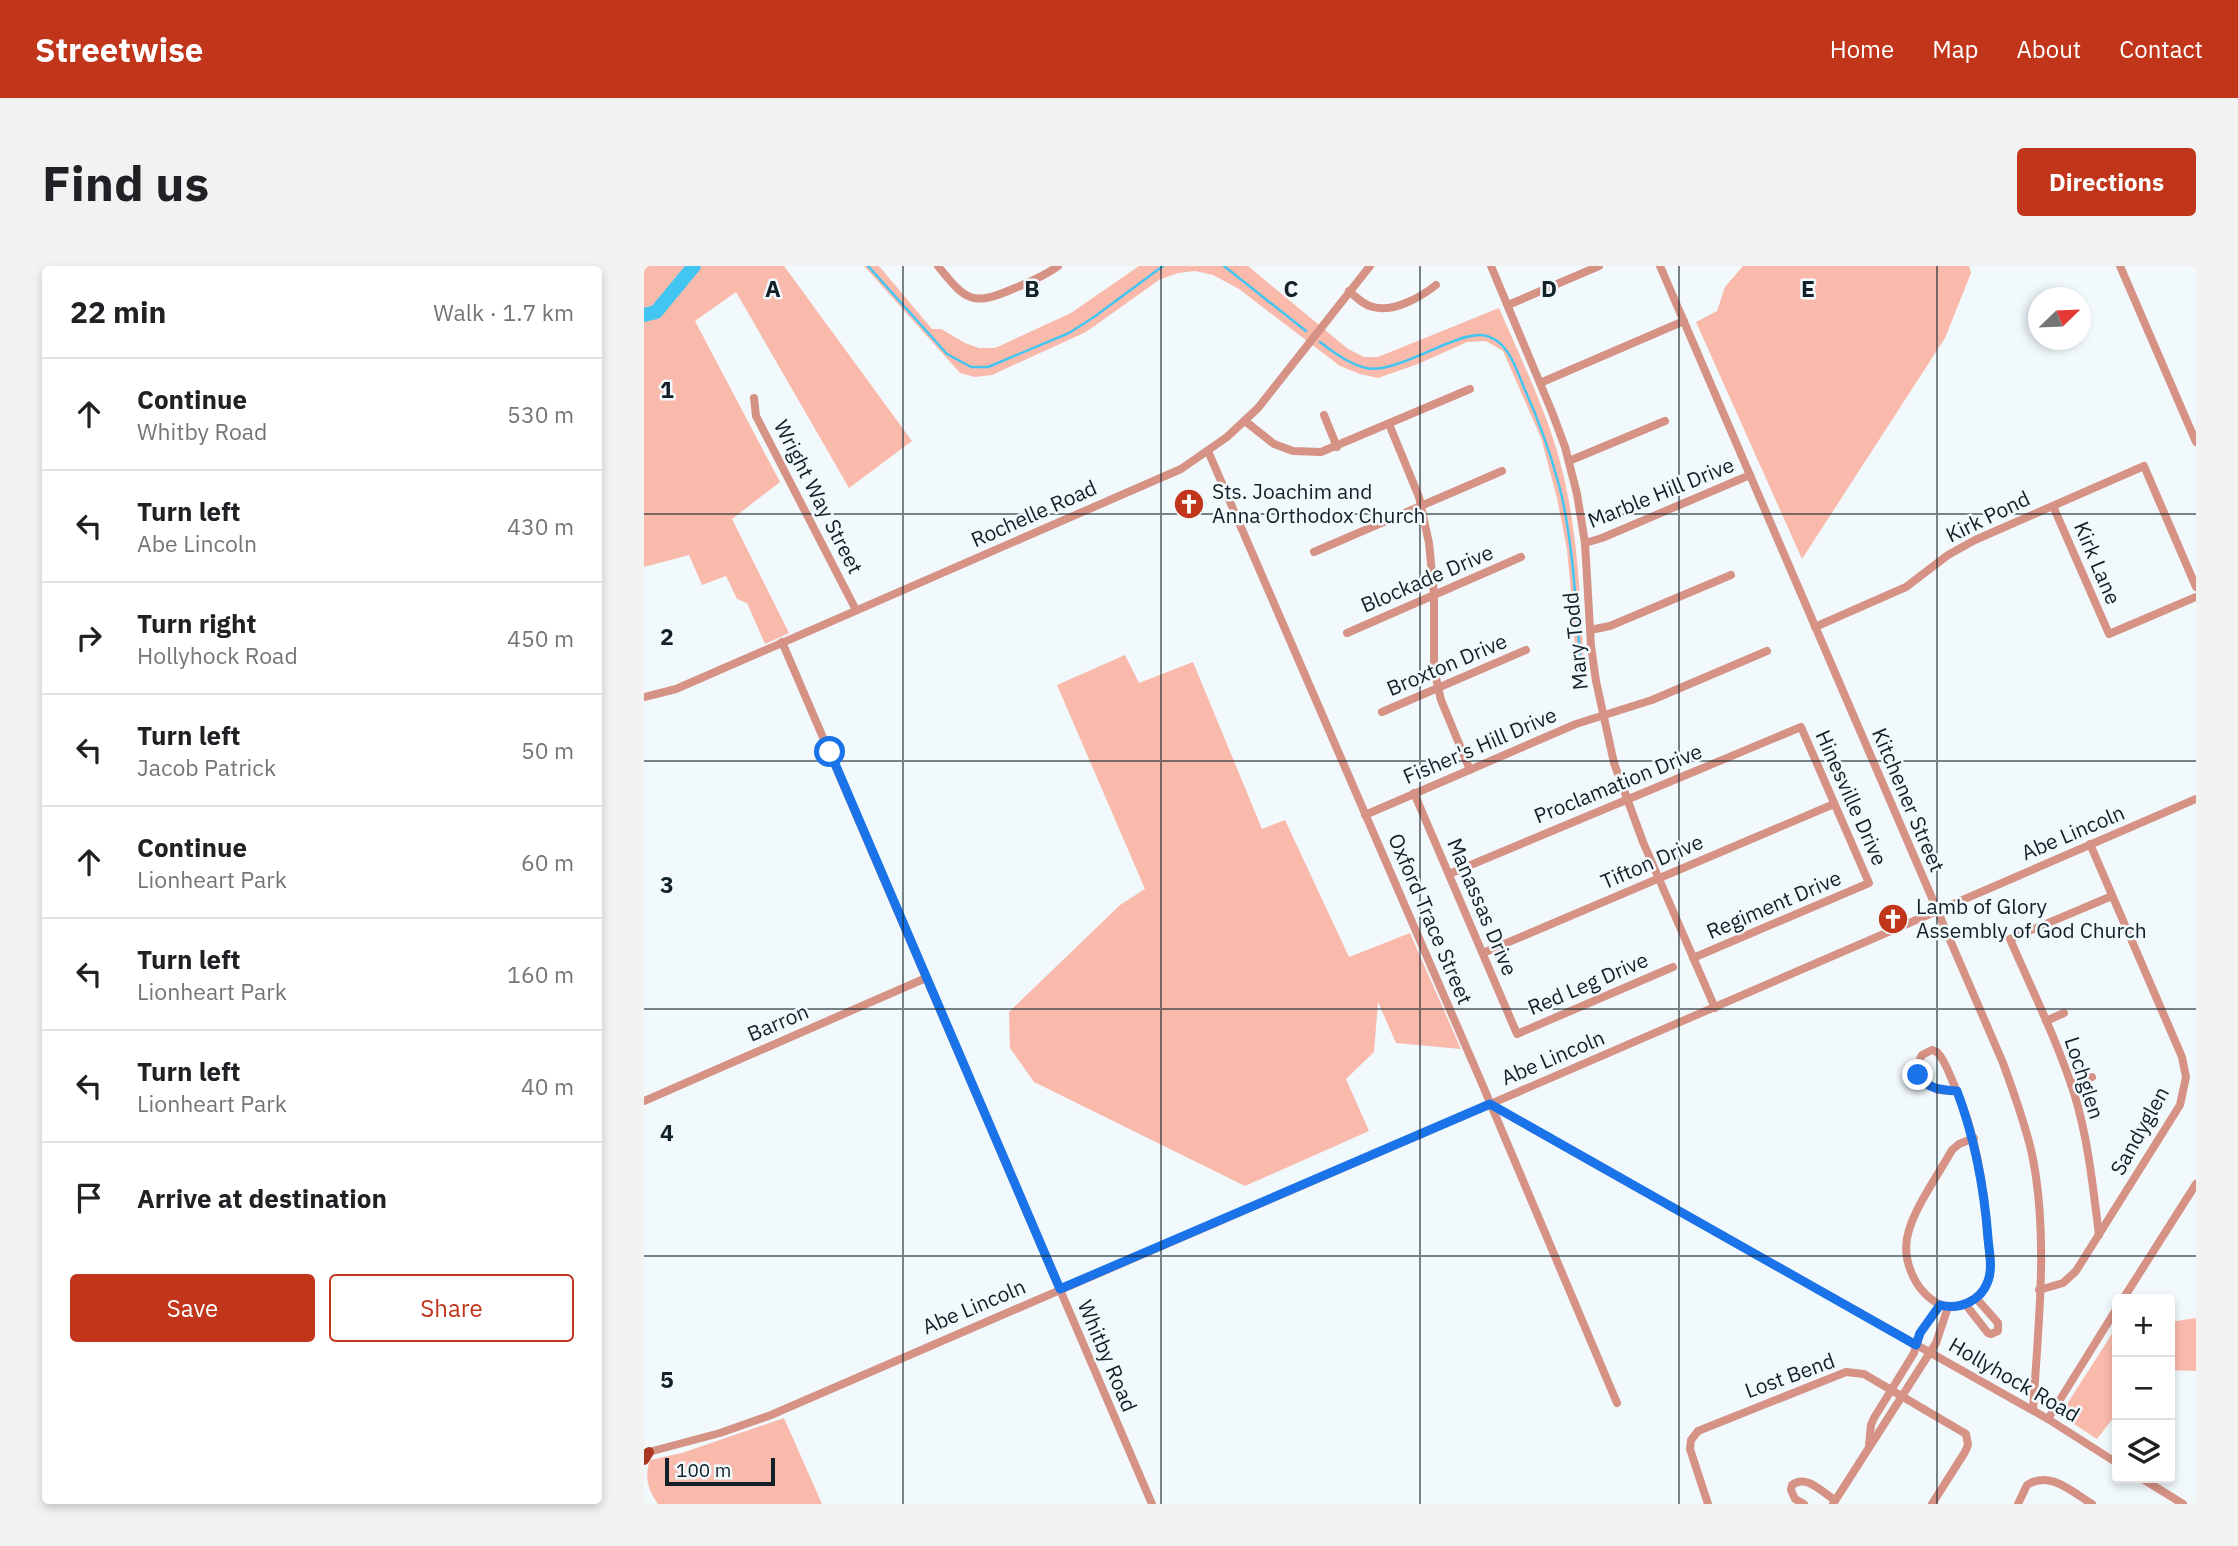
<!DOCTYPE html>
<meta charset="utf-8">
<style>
:root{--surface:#fff;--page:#f2f2f2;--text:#202124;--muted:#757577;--line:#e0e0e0;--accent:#c1361b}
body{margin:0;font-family:"IBM Plex Sans",sans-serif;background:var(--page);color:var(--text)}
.controls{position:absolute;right:21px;bottom:21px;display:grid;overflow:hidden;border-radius:7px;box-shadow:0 4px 10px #0003}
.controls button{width:63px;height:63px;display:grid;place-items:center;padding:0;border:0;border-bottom:2px solid var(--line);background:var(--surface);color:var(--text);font:35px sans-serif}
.compass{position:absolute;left:1384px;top:21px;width:63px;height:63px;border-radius:50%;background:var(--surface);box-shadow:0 4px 10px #0003;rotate:67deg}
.scale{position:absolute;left:21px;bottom:18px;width:110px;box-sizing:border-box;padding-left:7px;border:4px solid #122127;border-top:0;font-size:19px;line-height:24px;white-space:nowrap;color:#122127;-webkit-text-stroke:5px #f1f9fc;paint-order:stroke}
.stop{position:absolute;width:21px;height:21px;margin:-16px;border:5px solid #1a73e8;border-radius:50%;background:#fff}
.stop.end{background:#1a73e8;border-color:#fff;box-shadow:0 2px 7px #0008}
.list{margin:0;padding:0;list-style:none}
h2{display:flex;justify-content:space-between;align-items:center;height:91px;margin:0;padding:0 28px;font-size:30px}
h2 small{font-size:23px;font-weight:400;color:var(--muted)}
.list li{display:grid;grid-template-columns:46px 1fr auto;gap:21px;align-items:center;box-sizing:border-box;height:112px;padding:0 28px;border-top:2px solid var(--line)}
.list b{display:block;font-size:26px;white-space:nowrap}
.list p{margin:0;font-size:23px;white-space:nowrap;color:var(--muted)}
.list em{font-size:23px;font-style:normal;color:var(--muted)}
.actions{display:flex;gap:14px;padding:21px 28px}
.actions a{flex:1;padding:16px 0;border:2px solid var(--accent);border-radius:7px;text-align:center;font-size:24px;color:var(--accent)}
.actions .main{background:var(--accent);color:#fff}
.icon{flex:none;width:38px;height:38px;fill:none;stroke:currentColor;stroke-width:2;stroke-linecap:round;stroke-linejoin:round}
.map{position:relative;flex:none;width:1552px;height:1238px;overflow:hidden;border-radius:7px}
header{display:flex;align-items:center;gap:42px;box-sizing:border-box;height:98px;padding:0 35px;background:var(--accent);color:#fff}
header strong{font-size:33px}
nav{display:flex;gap:38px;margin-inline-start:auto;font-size:24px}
.intro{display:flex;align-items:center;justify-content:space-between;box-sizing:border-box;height:168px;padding:0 42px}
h1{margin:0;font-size:49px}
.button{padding:18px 32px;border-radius:7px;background:var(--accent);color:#fff;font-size:24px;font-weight:700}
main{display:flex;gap:42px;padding:0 42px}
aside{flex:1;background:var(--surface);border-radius:7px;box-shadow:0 4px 10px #0003}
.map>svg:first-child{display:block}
.green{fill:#f9baac}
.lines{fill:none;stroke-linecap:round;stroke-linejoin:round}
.stream{stroke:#42c5f1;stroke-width:2.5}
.river{stroke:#42c5f1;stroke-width:14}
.minor{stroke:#d69385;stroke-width:8}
.major{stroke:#ac351f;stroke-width:10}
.route{stroke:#1a73e8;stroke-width:9}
.grid{fill:none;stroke:#122127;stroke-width:2;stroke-opacity:0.55}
.labels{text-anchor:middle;stroke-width:5;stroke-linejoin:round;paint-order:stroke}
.poi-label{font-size:21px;fill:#122127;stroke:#f1f9fc;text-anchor:start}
.street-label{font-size:21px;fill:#122127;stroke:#f1f9fc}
.grid-label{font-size:23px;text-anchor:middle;font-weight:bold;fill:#122127;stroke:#f1f9fc;stroke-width:5;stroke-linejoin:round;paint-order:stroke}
</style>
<header>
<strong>Streetwise</strong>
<nav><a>Home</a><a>Map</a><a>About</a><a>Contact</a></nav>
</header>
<div class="intro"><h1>Find us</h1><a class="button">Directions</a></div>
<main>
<aside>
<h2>22 min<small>Walk · 1.7 km</small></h2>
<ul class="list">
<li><svg class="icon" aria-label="ahead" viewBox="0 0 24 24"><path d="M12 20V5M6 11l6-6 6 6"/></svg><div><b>Continue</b><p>Whitby Road</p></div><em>530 m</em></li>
<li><svg class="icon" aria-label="left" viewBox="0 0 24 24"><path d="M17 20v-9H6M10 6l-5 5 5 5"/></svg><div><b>Turn left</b><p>Abe Lincoln</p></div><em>430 m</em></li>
<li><svg class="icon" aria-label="right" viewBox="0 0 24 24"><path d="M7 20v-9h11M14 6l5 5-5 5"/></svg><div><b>Turn right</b><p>Hollyhock Road</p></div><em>450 m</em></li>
<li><svg class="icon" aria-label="left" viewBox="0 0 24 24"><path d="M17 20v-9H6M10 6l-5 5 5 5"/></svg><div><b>Turn left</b><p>Jacob Patrick</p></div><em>50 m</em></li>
<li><svg class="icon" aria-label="ahead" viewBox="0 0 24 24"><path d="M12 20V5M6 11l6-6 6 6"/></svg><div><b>Continue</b><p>Lionheart Park</p></div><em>60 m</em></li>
<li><svg class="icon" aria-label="left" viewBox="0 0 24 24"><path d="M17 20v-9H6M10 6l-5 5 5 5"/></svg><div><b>Turn left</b><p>Lionheart Park</p></div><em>160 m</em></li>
<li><svg class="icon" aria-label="left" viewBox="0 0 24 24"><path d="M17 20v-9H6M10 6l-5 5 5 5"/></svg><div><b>Turn left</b><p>Lionheart Park</p></div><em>40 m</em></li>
<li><svg class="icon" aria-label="arrive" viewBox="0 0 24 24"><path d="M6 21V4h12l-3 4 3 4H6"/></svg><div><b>Arrive at destination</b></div></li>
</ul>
<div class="actions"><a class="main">Save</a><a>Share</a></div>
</aside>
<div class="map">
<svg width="1552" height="1238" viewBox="0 0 1552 1238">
<rect width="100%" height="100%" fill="#f1f9fc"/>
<g class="green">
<path d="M0 0H140L268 175 205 222 92 26 51 55 136 216 88 253 145 367 121 378 103 337 93 333 82 310 58 319 45 289 0 301Z"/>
<path d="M220 0H235L288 63H297L321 77 335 82H351L427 47 495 0H604L704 83 720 91H734L855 42C876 91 901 141 915 192 934 260 936 330 940 401L932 405 929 348 923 284 913 232 897 172 859 85 842 75 823 76 774 98 734 112 716 108 696 100 595 23 569 9 551 5 534 7 515 14 442 66 348 109 331 111 316 107Z"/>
<path d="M1099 0H1325L1327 7 1301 72 1158 293 1052 56 1073 45 1081 21Z"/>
<path d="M481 389 495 417 549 396 618 563 641 554 705 691 766 667 817 783 752 777 734 736 730 786 702 813 725 865 601 920 390 816 366 782 365 746 476 639 501 623 413 419Z"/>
<path d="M1552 1052V1105L1526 1104V1056Z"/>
<path d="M1473 1062V1147L1453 1173 1416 1149 1471 1063Z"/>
<path d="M140 1152 178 1238H14C4 1224 0 1211 6 1194L38 1187Z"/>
</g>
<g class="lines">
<g class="stream">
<path d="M224 0 303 88 327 101H344L425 67 450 51 519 0"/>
<path d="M580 0 662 65"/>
<path d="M676 76C689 86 705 98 722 102 742 107 782 86 802 78 813 74 826 68 838 69 864 72 872 103 881 124 895 155 906 186 915 219 930 277 931 338 937 398"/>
</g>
<path class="river" d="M0 49 12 46 50 0"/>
<g class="minor">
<path d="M294 0C322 35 328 41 371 22 386 16 402 9 414 0"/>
<path d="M847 0 908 146 921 181 933 228 941 277 947 380 952 415 970 497 999 576 1071 742"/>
<path d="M1016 0 1359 797C1370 827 1381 857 1388 888 1405 970 1394 1062 1389 1144"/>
<path d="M1476 0 1552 176"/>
<path d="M705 25C713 32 720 39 729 41 749 47 777 31 792 19"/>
<path d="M864 39 955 0"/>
<path d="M896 117 1040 55"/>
<path d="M110 132 112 150 212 344"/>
<path d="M680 149 693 181"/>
<path d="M601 155 630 178 649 185 677 186 826 123"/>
<path d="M745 158 775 231 785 277 790 328V403L797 434 826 504"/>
<path d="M564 185 836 813 973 1137"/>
<path d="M925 195 1021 155"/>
<path d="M1409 240 1465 368 1552 331"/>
<path d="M941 277 958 272 1106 209"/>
<path d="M670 286 858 205"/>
<path d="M1171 361 1262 321 1304 289 1331 274 1500 200 1552 321"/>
<path d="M946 364 966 360 1087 309"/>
<path d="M703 367 877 291"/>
<path d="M138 376 508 1238"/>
<path d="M0 431 32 423 537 203 583 171 614 142 726 0"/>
<path d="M738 446 882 384"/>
<path d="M770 527 873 768 1029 701"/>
<path d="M721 549 932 458 1008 434 1123 385"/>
<path d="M805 608C922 558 1040 511 1157 461L1225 617 1049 692"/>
<path d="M839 687 1190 538"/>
<path d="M1402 755 1420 747"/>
<path d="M1427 818 1448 811"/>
<path d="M1313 825 1294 824 1278 816 1272 802 1278 789 1288 784 1293 786C1300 793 1304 804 1308 814 1332 865 1340 919 1344 975 1345 986 1348 1000 1345 1012 1344 1018 1339 1025 1334 1030 1324 1039 1307 1044 1295 1038 1270 1025 1256 991 1265 964 1273 938 1294 909 1308 884L1315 878 1330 872"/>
<path d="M0 835 282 712"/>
<path d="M847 839 1404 1153 1473 1197"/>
<path d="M1455 969C1449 921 1444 872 1430 827 1413 774 1388 724 1366 673L1468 630"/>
<path d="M1395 1024 1419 1017 1432 1005 1536 839 1542 811 1538 791 1446 578"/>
<path d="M1479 1033 1552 918"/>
<path d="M1322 1039 1344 1067 1347 1068 1354 1065V1057L1332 1032"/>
<path d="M1404 1153 1473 1042"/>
<path d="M1225 1179 1227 1159 1230 1152 1270 1087 1276 1067 1296 1039"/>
<path d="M1 1187 76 1167 127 1149 1552 533"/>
<path d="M1497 1212 1539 1238"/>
<path d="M1064 1238 1046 1183 1047 1174 1054 1165 1202 1106 1220 1108 1322 1168 1324 1179 1321 1186 1288 1238"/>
<path d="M1160 1238 1151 1233 1147 1224 1148 1219C1162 1208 1178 1226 1191 1234"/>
<path d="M1189 1238 1292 1077 1304 1041"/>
<path d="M1374 1238 1383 1219C1406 1204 1428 1226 1448 1238"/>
</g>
<path class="major" d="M0 1194 5 1186"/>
</g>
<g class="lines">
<path class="route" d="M186 486 416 1023 846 838 1272 1079 1276 1067 1296 1039C1316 1044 1337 1035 1344 1015 1349 1002 1345 985 1344 972 1340 920 1331 873 1313 825 1298 824 1283 823 1274 809"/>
</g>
<path class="grid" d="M259 0V1238M517 0V1238M776 0V1238M1035 0V1238M1293 0V1238M0 248H1552M0 495H1552M0 743H1552M0 990H1552"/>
<defs>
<g id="church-disc" transform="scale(1.575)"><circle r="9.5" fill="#c1361b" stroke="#f1f9fc"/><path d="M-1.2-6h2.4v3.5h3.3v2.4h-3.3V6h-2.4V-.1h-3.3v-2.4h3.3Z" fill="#fff"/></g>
</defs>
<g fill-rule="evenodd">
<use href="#church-disc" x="545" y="238"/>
<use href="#church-disc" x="1249" y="653"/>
</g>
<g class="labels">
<g class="poi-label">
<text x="568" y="233">Sts. Joachim and<tspan x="568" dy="24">Anna Orthodox Church</tspan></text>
<text x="1272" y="648">Lamb of Glory<tspan x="1272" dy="24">Assembly of God Church</tspan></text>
</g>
<g class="street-label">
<text transform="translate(1017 227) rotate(-22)" y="7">Marble Hill Drive</text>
<text transform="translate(174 231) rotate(63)" y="7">Wright Way Street</text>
<text transform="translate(390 248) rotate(-24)" y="7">Rochelle Road</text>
<text transform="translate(1344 251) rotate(-26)" y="7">Kirk Pond</text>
<text transform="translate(1453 297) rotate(67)" y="7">Kirk Lane</text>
<text transform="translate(783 313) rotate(-23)" y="7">Blockade Drive</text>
<text transform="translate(932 375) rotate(-96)" y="7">Mary Todd</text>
<text transform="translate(803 399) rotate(-23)" y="7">Broxton Drive</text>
<text transform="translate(836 480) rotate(-23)" y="7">Fisher's Hill Drive</text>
<text transform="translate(974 518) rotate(-22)" y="7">Proclamation Drive</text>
<text transform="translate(1207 532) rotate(66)" y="7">Hinesville Drive</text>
<text transform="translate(1264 534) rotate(67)" y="7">Kitchener Street</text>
<text transform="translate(1429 567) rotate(-23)" y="7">Abe Lincoln</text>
<text transform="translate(1008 596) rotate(-23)" y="7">Tifton Drive</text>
<text transform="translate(1130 639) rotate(-23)" y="7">Regiment Drive</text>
<text transform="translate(838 641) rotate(67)" y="7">Manassas Drive</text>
<text transform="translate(786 653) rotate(67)" y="7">Oxford Trace Street</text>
<text transform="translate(944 718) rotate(-23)" y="7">Red Leg Drive</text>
<text transform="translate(134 757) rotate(-23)" y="7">Barron</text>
<text transform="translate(909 792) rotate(-23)" y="7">Abe Lincoln</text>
<text transform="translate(1440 812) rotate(72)" y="7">Lochglen</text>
<text transform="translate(1496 865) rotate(-61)" y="7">Sandyglen</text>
<text transform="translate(330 1041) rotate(-23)" y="7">Abe Lincoln</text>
<text transform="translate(463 1090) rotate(67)" y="7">Whitby Road</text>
<text transform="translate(1146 1110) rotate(-20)" y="7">Lost Bend</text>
<text transform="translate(1370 1114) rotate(30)" y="7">Hollyhock Road</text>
</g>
</g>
<g class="grid-label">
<text x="129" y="31">A</text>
<text x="388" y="31">B</text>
<text x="647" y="31">C</text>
<text x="905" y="31">D</text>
<text x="1164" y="31">E</text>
<text x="23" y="132">1</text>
<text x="23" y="379">2</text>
<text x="23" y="627">3</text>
<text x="23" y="875">4</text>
<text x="23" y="1122">5</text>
</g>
</svg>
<div class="controls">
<button>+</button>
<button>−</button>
<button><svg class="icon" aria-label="layers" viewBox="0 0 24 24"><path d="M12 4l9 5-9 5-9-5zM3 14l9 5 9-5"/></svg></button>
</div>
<svg class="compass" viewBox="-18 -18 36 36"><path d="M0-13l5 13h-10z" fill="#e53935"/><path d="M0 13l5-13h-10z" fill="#757577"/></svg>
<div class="scale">100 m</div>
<div class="stop" style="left:186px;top:486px"></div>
<div class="stop end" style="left:1274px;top:809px"></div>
</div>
</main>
